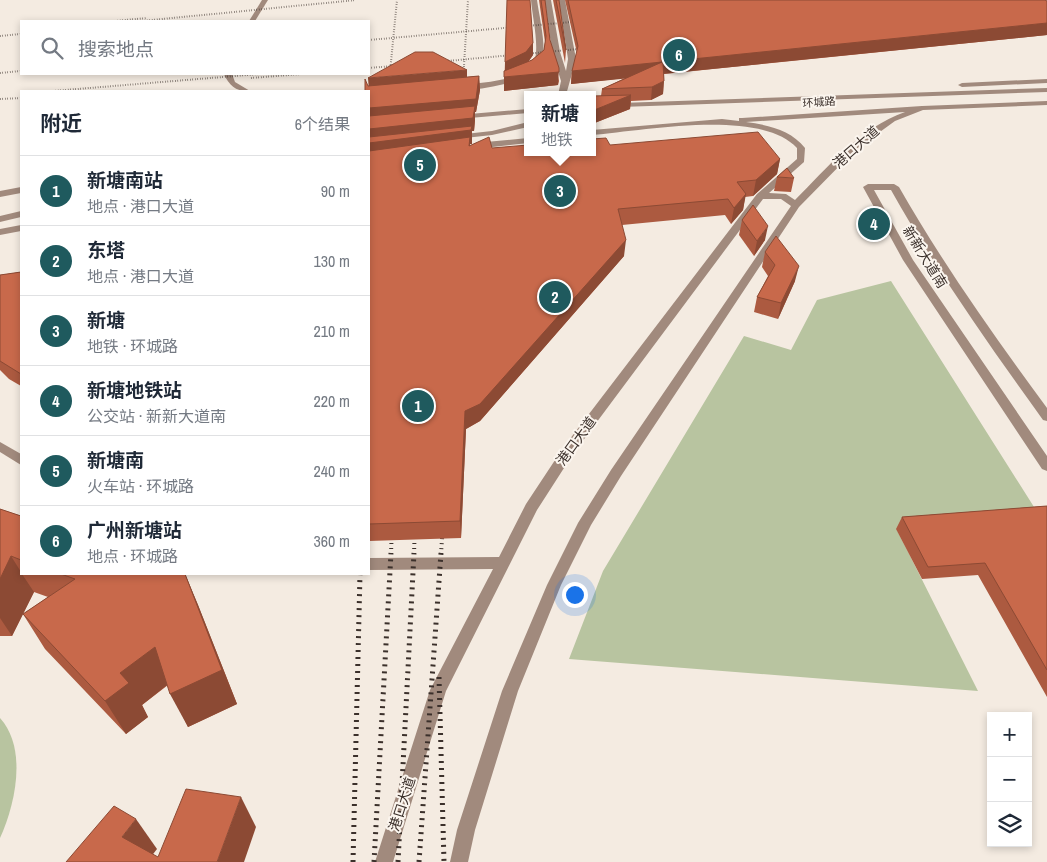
<!DOCTYPE html>
<html lang="zh">
<meta charset="utf-8">
<style>
:root{--surface:#fff;--page:#f6f6f7;--text:#1f2937;--muted:#747a83;--line:#e0e1e3;--accent:#1f5a5e}
body{margin:0;font-family:"Archivo Narrow","Noto Sans SC",sans-serif;background:var(--page);color:var(--text)}
.controls{position:absolute;right:15px;bottom:15px;display:grid;overflow:hidden;border-radius:0px;box-shadow:0 2px 8px #0003}
.controls button{width:45px;height:45px;display:grid;place-items:center;padding:0;border:0;border-bottom:1px solid var(--line);background:var(--surface);color:var(--text);font:25px sans-serif}
.you{position:absolute;left:574px;top:594px;width:18px;height:18px;margin:-12px;border:4px solid #fff;border-radius:50%;background:#1a73e8;box-shadow:0 0 0 8px #1a73e833}
.badge{display:grid;place-items:center;width:32px;height:32px;border-radius:50%;background:var(--accent);color:#fff;font-size:16px;font-weight:700}
.pin{position:absolute;translate:-50% -50%;border:2px solid #fff;box-shadow:0 1px 5px #0006}
.popup{position:absolute;left:524px;top:91px;width:72px;height:65px;box-sizing:border-box;display:grid;place-content:center;border-radius:0px;background:var(--surface);filter:drop-shadow(0 1px 4px #0005);font-size:16px;white-space:nowrap;color:var(--muted)}
.popup b{font-size:19px;color:var(--text)}
.popup::after{content:'';position:absolute;left:50%;top:100%;margin-left:-10px;border:10px solid transparent;border-top-color:var(--surface)}
.list{margin:0;padding:0;list-style:none}
h2{display:flex;justify-content:space-between;align-items:center;height:65px;margin:0;padding:0 20px;font-size:21px}
h2 small{font-size:16px;font-weight:400;color:var(--muted)}
.list li{display:grid;grid-template-columns:32px 1fr auto;gap:15px;align-items:center;box-sizing:border-box;height:70px;padding:0 20px;border-top:1px solid var(--line)}
.list b{display:block;font-size:19px;white-space:nowrap}
.list p{margin:0;font-size:16px;white-space:nowrap;color:var(--muted)}
.list em{font-size:16px;font-style:normal;color:var(--muted)}
.icon{flex:none;width:28px;height:28px;fill:none;stroke:currentColor;stroke-width:2;stroke-linecap:round;stroke-linejoin:round}
.map{position:relative;flex:none;width:1047px;height:862px;overflow:hidden}
.search{position:absolute;background:var(--surface);box-shadow:0 2px 8px #0003;left:20px;top:20px;width:350px;height:55px;display:flex;align-items:center;gap:12px;box-sizing:border-box;padding:0 18px;border-radius:0px;color:var(--muted);font-size:19px}
.panel{position:absolute;background:var(--surface);box-shadow:0 2px 8px #0003;left:20px;top:90px;width:350px;height:485px;border-radius:0px}
.map>svg:first-child{display:block}
.green{fill:#b8c4a0}
.lines{fill:none;stroke-linecap:round;stroke-linejoin:round}
.secondary{fill:#a18a7d;fill-rule:evenodd}
.rail-far2{stroke:#3b302b;stroke-width:2;stroke-dasharray:0.5 2;stroke-linecap:butt}
.rail-far1{stroke:#3b302b;stroke-width:4;stroke-dasharray:1 4;stroke-linecap:butt}
.rail{stroke:#3b302b;stroke-width:5;stroke-dasharray:2 5;stroke-linecap:butt}
.wall{fill:#ac5a40;fill-rule:evenodd}
.shaded-wall{fill:#8c4a34}
.building{fill:#c8694b;stroke:#8c4a34}
.labels{text-anchor:middle;stroke-width:4;stroke-linejoin:round;paint-order:stroke}
.far-street-label{font-size:11px;fill:#3b302b;stroke:#fbf5ee}
.street-label{font-size:14px;fill:#3b302b;stroke:#fbf5ee}
</style>
<div class="map">
<svg width="1047" height="862" viewBox="0 0 1047 862">
<rect width="100%" height="100%" fill="#f4ebe1"/>
<g class="green">
<path d="M891 281 1041 518 897 530 978 691 569 659 603 571 744 336 791 350 817 300Z"/>
<path d="M0 718C28 749 15 805 0 838Z"/>
</g>
<g class="lines">
<g class="secondary">
<path d="M262 0H268L255 21H249Z"/>
<path d="M531 0H537C539 15 547 48 542 62 534 81 479 92 460 89V85H463C480 83 527 80 534 62 540 48 532 15 531 0Z"/>
<path d="M545 0H551L560 52 566 71 568 59 559 0H565L576 59 566 95H558L561 81 552 52Z"/>
<path d="M224 74H232L235 82 250 91C237 92 229 86 224 74Z"/>
<path d="M1047 79V83L962 87 958 85 962 83Z"/>
<path d="M1047 88V92L592 108V104Z"/>
<path d="M1047 101V105L923 110 895 121 855 150 799 207 621 476 591 525 561 585 518 691 475 830 468 862H450L457 830 502 691 547 585 578 523 611 470 791 206 781 199H763L573 454 537 510 446 691 393 862H375L430 690 493 569 369 570V558L499 557 526 504 563 448 757 194 797 159V148C760 108 643 131 592 135V130L722 119 739 121V118H742L922 106ZM905 112C860 128 828 167 795 200L786 194 769 193 804 162 805 148C791 130 768 125 746 122Z"/>
<path d="M528 109V113L458 119 454 117 458 115Z"/>
<path d="M528 122V127L492 135 456 139 452 137 456 135 492 131Z"/>
<path d="M528 138V143L475 149 471 146 475 143Z"/>
<path d="M894 184 899 187C943 264 994 336 1047 408V421L1043 420C989 345 936 270 891 190H874L913 260 1047 456V471L1042 469 903 260 863 187 868 184Z"/>
<path d="M21 187V193L0 197V191Z"/>
<path d="M21 211V217L0 222V216Z"/>
<path d="M21 225V231L0 235V229Z"/>
<path d="M0 442 21 454V465L0 452Z"/>
</g>
<g class="rail-far2">
<path d="M115 21 147 18"/>
<path d="M142 21 356 0"/>
<path d="M0 36 21 34"/>
<path d="M369 40 583 21"/>
<path d="M436 62 590 48"/>
<path d="M369 68 404 65"/>
<path d="M390 72 397 0"/>
<path d="M0 73 21 71"/>
<path d="M251 78 301 74"/>
<path d="M463 82 468 0"/>
<path d="M53 91 259 74"/>
<path d="M0 99 21 98"/>
</g>
<g class="rail-far1">
<path d="M391 554 392 527"/>
<path d="M414 554 415 525"/>
<path d="M441 554 443 524"/>
</g>
<g class="rail">
<path d="M439 677 444 862"/>
<path d="M353 862 360 574"/>
<path d="M374 862 391 553"/>
<path d="M398 862 414 553"/>
<path d="M419 862 441 553"/>
</g>
</g>
<g class="wall">
<path d="M539 0H545L550 40 559 81 558 85 504 91 505 62 533 55 528 62 532 60 544 50 545 42Z"/>
<path d="M553 0H559L566 50 565 63Z"/>
<path d="M565 0H1045L1047 1V35L664 74 663 94 651 100 631 101 630 109 592 124V96H601L602 89 625 78 571 84 572 71 577 53Z"/>
<path d="M467 70V77L479 76 480 90 476 112H475V120L474 131H472V144H470V146L492 148 610 145 780 159 777 174 753 196 745 197 743 210 731 224 725 215 622 225 624 256 480 421 466 429 461 538 369 541V91L368 86Z"/>
<path d="M777 177 794 178 791 192 774 191Z"/>
<path d="M742 220 765 240 754 256 739 235Z"/>
<path d="M765 252 795 281 778 319 754 312 757 297 768 276 762 267Z"/>
<path d="M21 272V386L9 379 0 370V275Z"/>
<path d="M1047 506V697L978 575 922 579 896 529 902 517Z"/>
<path d="M0 509 21 516V574H185L198 605 237 704 188 727 168 685 142 705 148 717 126 734 45 649 23 614 12 636H0ZM34 592 48 597 23 614Z"/>
</g>
<g class="shaded-wall">
<path d="M1047 23V35L662 74 663 62Z"/>
<path d="M533 43V55L526 65 505 74V62Z"/>
<path d="M662 62 660 75 571 84 572 71Z"/>
<path d="M559 68 558 85 504 91V77Z"/>
<path d="M467 70V83L369 91 368 78Z"/>
<path d="M479 76 480 90 476 112H475V120L474 131H472V144H470L471 153 369 157V108Z"/>
<path d="M664 81 663 94 651 100 652 87Z"/>
<path d="M631 95 630 109 592 124V111Z"/>
<path d="M780 159 777 174 753 196 756 180Z"/>
<path d="M746 194 743 210 731 224 734 208Z"/>
<path d="M768 226 765 240 754 256 757 241Z"/>
<path d="M626 240 624 256 480 421 466 429 461 538 460 521 465 411Z"/>
<path d="M799 266 795 281 778 319 781 303Z"/>
<path d="M11 556 21 572V574H22L34 592 12 636 0 618V579Z"/>
<path d="M185 574 198 605 237 704 188 727 170 694Z"/>
<path d="M155 647 172 681 142 705 148 717 126 734 105 701 120 673Z"/>
<path d="M241 797 256 827 244 862H217Z"/>
<path d="M136 819 157 849 147 862 122 837Z"/>
</g>
<g class="building">
<path d="M507 0H530L533 43 526 52 505 62Z"/>
<path d="M541 0H545L550 40 559 68V72L504 77V71L532 60 544 50 546 36Z"/>
<path d="M556 0H559L566 50Z"/>
<path d="M568 0H1045L1047 1V23L663 62 664 81 652 87 602 89 662 62 572 71 578 46Z"/>
<path d="M415 52H433L467 70 368 78Z"/>
<path d="M479 76 476 99 369 108V91H365V79L368 86Z"/>
<path d="M631 95 592 111V96Z"/>
<path d="M475 106 473 118 369 129V116Z"/>
<path d="M472 126 471 130 369 143V137Z"/>
<path d="M758 132 780 159 756 180 737 182 746 194 734 208 728 199 618 209 626 240 480 404 465 411 460 521 369 524V151L470 137 469 146 489 137 492 148 528 145V152H592V139L606 138 610 145Z"/>
<path d="M787 168 794 178 777 177Z"/>
<path d="M753 205 768 226 757 241 742 220Z"/>
<path d="M776 236 799 266 781 303 757 297 775 265 765 252Z"/>
<path d="M21 272V374L0 361V275Z"/>
<path d="M1047 506V670L985 563 928 567 902 517Z"/>
<path d="M0 509 21 516V560L11 556 0 579Z"/>
<path d="M61 574H185L222 670 170 694 155 647 120 673 129 683 105 701 23 614 75 579Z"/>
<path d="M186 789 241 797 217 862H66L114 806 136 819 122 837 158 857Z"/>
</g>
<g class="labels">
<g class="far-street-label">
<text transform="translate(819 102) rotate(-4)" y="4">环城路</text>
</g>
<g class="street-label">
<text transform="translate(856 147) rotate(-41)" y="5">港口大道</text>
<text transform="translate(925 257) rotate(58)" y="5">新新大道南</text>
<text transform="translate(576 441) rotate(-54)" y="5">港口大道</text>
<text transform="translate(402 804) rotate(-72)" y="5">港口大道</text>
</g>
</g>
</svg>
<div class="controls">
<button>+</button>
<button>−</button>
<button><svg class="icon" aria-label="layers" viewBox="0 0 24 24"><path d="M12 4l9 5-9 5-9-5zM3 14l9 5 9-5"/></svg></button>
</div>
<div class="you"></div>
<div class="pin badge" style="left:418px;top:406px">1</div>
<div class="pin badge" style="left:555px;top:297px">2</div>
<div class="pin badge" style="left:560px;top:191px">3</div>
<div class="popup"><b>新塘</b>地铁</div>
<div class="pin badge" style="left:874px;top:224px">4</div>
<div class="pin badge" style="left:420px;top:165px">5</div>
<div class="pin badge" style="left:679px;top:55px">6</div>
<div class="search"><svg class="icon" aria-label="search" viewBox="0 0 24 24"><circle cx="10" cy="10" r="6"/><path d="M15 15l6 6"/></svg>搜索地点</div>
<section class="panel">
<h2>附近<small>6个结果</small></h2>
<ul class="list">
<li><span class="badge">1</span><div><b>新塘南站</b><p>地点 · 港口大道</p></div><em>90 m</em></li>
<li><span class="badge">2</span><div><b>东塔</b><p>地点 · 港口大道</p></div><em>130 m</em></li>
<li><span class="badge">3</span><div><b>新塘</b><p>地铁 · 环城路</p></div><em>210 m</em></li>
<li><span class="badge">4</span><div><b>新塘地铁站</b><p>公交站 · 新新大道南</p></div><em>220 m</em></li>
<li><span class="badge">5</span><div><b>新塘南</b><p>火车站 · 环城路</p></div><em>240 m</em></li>
<li><span class="badge">6</span><div><b>广州新塘站</b><p>地点 · 环城路</p></div><em>360 m</em></li>
</ul>
</section>
</div>
